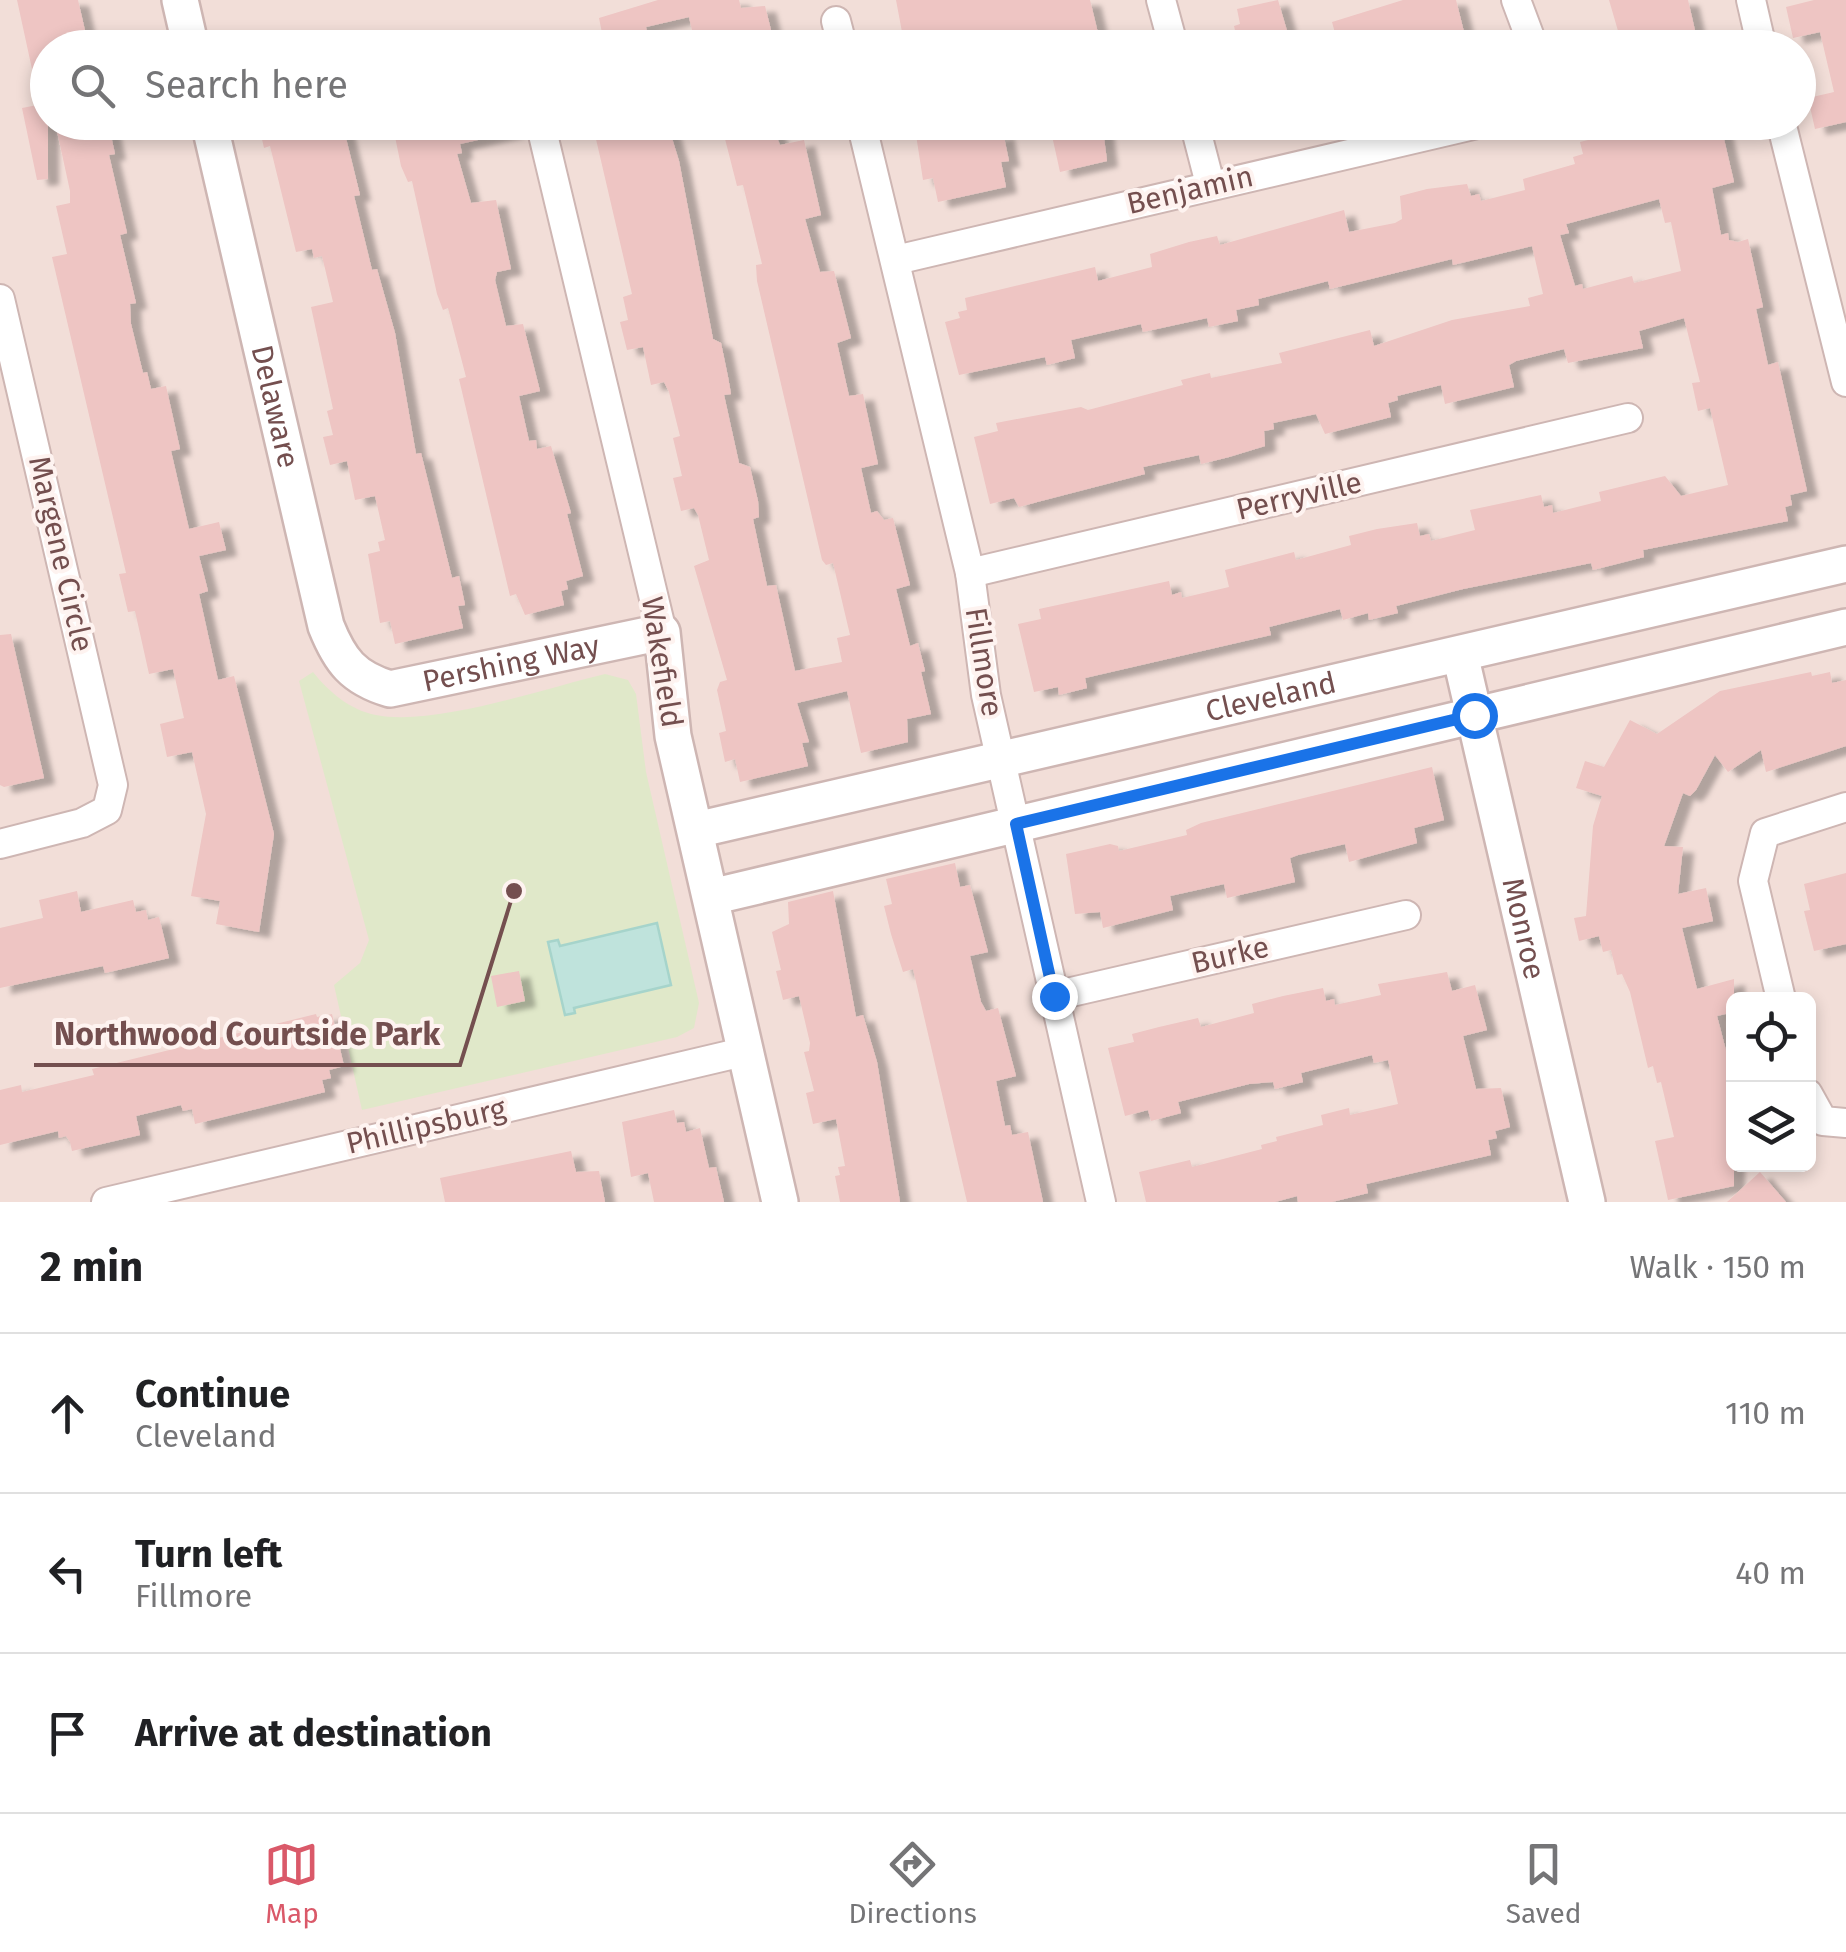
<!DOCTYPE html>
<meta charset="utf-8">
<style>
:root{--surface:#fff;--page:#f2f2f2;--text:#202124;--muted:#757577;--line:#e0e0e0;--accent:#da5969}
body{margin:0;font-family:"Fira Sans",sans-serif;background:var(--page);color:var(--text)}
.controls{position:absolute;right:30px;bottom:30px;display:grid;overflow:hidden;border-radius:15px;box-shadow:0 5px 15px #0003}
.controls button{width:90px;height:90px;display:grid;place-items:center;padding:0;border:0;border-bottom:2px solid var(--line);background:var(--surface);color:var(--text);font:50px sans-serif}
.stop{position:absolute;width:30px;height:30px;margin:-22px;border:8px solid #1a73e8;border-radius:50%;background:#fff}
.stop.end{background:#1a73e8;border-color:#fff;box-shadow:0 2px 10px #0008}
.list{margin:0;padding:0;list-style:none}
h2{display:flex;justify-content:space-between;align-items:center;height:130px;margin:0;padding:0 40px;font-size:42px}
h2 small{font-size:32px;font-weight:400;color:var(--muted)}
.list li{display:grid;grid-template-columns:65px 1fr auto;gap:30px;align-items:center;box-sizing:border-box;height:160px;padding:0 40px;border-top:2px solid var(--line)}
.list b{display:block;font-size:38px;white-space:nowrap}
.list p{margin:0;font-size:32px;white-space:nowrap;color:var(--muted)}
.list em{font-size:32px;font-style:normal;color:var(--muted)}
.icon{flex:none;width:55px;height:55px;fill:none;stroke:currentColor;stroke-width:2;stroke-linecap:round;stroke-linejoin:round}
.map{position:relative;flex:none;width:1846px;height:1202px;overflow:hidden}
.search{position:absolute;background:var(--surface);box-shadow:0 5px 15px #0003;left:30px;right:30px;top:30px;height:110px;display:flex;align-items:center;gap:25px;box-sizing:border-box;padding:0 35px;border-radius:55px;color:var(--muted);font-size:38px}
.sheet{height:610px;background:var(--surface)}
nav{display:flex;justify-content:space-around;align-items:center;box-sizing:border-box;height:140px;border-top:2px solid var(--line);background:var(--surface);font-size:28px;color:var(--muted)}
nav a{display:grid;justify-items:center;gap:5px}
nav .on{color:var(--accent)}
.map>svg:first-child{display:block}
.residential{fill:#f2ded8;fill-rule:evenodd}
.green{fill:#e0e8c9}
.water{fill:#bfe3dc;stroke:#a6d4cb;stroke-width:2.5}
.building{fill:#eec5c3;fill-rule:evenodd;filter:url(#shadow)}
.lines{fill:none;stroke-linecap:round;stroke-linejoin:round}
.minor-casing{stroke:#ceb6b3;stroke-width:32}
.tertiary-casing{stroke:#ceb6b3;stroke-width:40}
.minor{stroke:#fff;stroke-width:28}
.tertiary{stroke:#fff;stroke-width:35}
.route{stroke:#1a73e8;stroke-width:12}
.labels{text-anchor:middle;stroke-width:8;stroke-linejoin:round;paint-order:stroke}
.street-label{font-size:30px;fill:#744f4f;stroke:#fef3f0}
.leader{fill:none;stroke:#744f4f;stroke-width:4}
.callout-dot{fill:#744f4f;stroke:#fef3f0;stroke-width:4}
.callout-label{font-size:32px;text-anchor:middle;font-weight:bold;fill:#744f4f;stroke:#fef3f0;stroke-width:8;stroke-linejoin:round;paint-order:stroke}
</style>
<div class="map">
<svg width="1846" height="1202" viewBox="0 0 1846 1202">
<defs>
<filter id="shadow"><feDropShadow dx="11" dy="6" stdDeviation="2.5" flood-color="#0004"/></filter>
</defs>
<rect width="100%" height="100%" fill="#fbeee9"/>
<path class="residential" d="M0 0H1846V1202H0ZM48 48H1798V122H48ZM1734 999H1808V1164H1734Z"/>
<path class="green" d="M313 672C329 692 350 710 376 715 433 727 546 688 605 674L628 680 636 694 646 772 699 1003 694 1028 677 1037 362 1110 334 985 360 963 369 940 299 681Z"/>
<path class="water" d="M657 923 671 985 574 1008 575 1013 565 1015 548 942 558 940 560 946Z"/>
<g class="building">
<path d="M17 0H78L89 48H48V91L37 92Z"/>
<path d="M658 0H739L741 8 765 6 772 34 696 48 689 17 646 27 650 48H605L599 18Z"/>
<path d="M896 0H1090L1098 33 1038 48H905Z"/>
<path d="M1278 0 1292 48H1239L1234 26 1240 24 1237 9Z"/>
<path d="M1403 0H1456L1468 48H1339L1332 22Z"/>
<path d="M1609 0H1688L1699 48H1623Z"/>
<path d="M1814 0H1846V122L1815 129 1808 98 1834 92 1820 32 1793 38 1786 7Z"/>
<path d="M48 103V179L37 180 22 108Z"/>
<path d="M55 122H108L115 154 109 155 127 233 120 235 136 303 130 304 131 324 143 373 147 372 151 389 166 386 180 449 171 451 189 529 219 522 226 550 199 556 208 591 199 594 218 680 234 676 274 834 259 932 216 924 220 901 191 896 206 814 192 752 167 757 160 724 184 718 173 669 149 674 135 611 128 612 119 574 126 573 52 257 67 254 56 206 70 203V191Z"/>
<path d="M258 122H342L360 195 354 196 372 270 377 269 395 333 416 454 421 453 452 578 459 576 465 605 458 606 463 628 395 644 390 621 380 623 368 554 380 551 378 542 385 540 375 496 355 500 347 461 330 465 323 437 333 435 327 411 333 409 311 307 333 302 322 256 314 258 312 249 296 252 270 146 264 148Z"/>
<path d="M392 122H512L513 132 460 144 462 153 457 154 471 203 496 200 511 269 497 272 495 280 506 326 523 324 540 391 519 396 529 441 536 440 537 449 551 446 571 513 567 514 583 576 566 581 568 589 561 591 564 605 525 615 516 594 510 596 459 379 466 377 448 308 443 310 437 294 412 181 408 182 401 166Z"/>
<path d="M592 122H667L679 161 713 339 721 343 728 377 731 394 724 395 739 463 750 467 758 501 759 517 753 519 767 586 776 585 795 671 842 662 837 638 850 635 833 563 826 565 822 560 757 281 756 265 762 264 743 185 737 186 724 135 771 123 780 145 804 140 821 215 805 219 820 272 834 271 851 338 837 343 849 396 863 394 878 464 861 468 871 513 877 511 884 520 893 518 910 585 896 589 910 646 918 643 925 671 921 672 931 714 907 719 908 742 861 753 847 691 797 703 809 742 802 743 808 766 740 782 735 759 725 762 719 733 726 731 717 690 720 682 727 680 694 566 709 560 698 515 694 508 681 511 673 478 682 476 673 438 680 436 669 392 664 382 651 385 643 347 627 350 620 322 628 320 623 297 632 294Z"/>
<path d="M914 122H990L993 135 1003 132 1009 161 1001 162 1006 187 938 202 933 178 923 180Z"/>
<path d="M1049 122H1102L1107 161 1060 172Z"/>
<path d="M1639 122H1720L1734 182 1712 188 1721 235 1728 233 1729 240 1738 242 1748 239 1763 307 1756 309 1768 365 1778 362 1807 491 1790 495 1792 505 1785 507 1788 521 1643 550 1644 557 1593 570 1591 563 1463 589 1396 606 1398 613 1369 620 1368 613 1343 620 1340 609 1269 627 1271 635 1085 678 1087 688 1059 695 1058 687 1034 692 1018 624 1041 619 1039 609 1169 581 1172 595 1181 592 1182 598 1229 587 1225 570 1294 552 1296 560 1351 545 1349 536 1377 529 1417 523 1420 536 1429 534 1431 541 1475 530 1470 510 1541 495 1544 507 1552 505 1553 513 1601 501 1599 492 1665 476 1681 496 1728 485 1710 408 1698 411 1692 383 1700 382 1684 318 1639 331 1643 348 1568 363 1564 349 1516 361 1509 365 1514 387 1445 404 1441 385 1397 396 1398 400 1388 403 1391 417 1325 434 1316 414 1273 423 1274 429 1264 431 1265 446 1229 457 1201 464 1199 455 1143 467 1145 474 1041 501 1019 507 1014 498 990 504 974 437 998 431 996 423 1081 407 1088 410 1183 385 1181 380 1210 373 1211 378 1282 363 1279 353 1370 330 1374 346 1452 320 1530 306 1528 298 1543 294 1532 246 1453 265 1452 259 1330 289 1328 281 1258 299 1259 305 1236 310 1238 321 1209 327 1207 318 1143 332 1141 324 1071 340 1075 358 1047 365 1045 357 959 375 945 322 960 318 958 312 967 310 965 298 1095 267 1098 281 1152 267 1150 254 1189 242 1217 236 1220 245 1344 210 1349 232 1395 223 1402 219 1400 196 1427 189 1467 184 1471 196 1479 194 1481 201 1525 190 1523 179 1575 164 1573 157 1583 154 1580 142 1640 127ZM1659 199 1665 223 1671 222 1681 271 1634 283 1632 276 1583 289 1582 284 1575 286 1560 235 1569 233 1566 224Z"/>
<path d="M11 634 44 778 4 787 0 785V635Z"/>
<path d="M1811 672 1812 676 1830 672 1832 683 1846 680V746L1766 772 1761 750 1728 772 1715 755 1696 790 1690 796 1683 793 1664 846 1683 847 1678 894 1706 888 1713 921 1682 928 1697 989 1734 979V1012L1717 1016 1734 1081V1186L1668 1200 1655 1141 1674 1137 1661 1082 1657 1083 1653 1066 1648 1068 1630 992 1622 974 1617 975 1611 950 1603 952 1599 936 1579 941 1574 918 1586 916 1593 826 1602 796 1576 788 1585 761 1604 767 1630 720 1657 734 1720 691Z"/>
<path d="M1432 767 1444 820 1414 828 1417 843 1349 862 1345 844 1298 855 1290 858 1295 882 1227 898 1224 884 1170 896 1173 910 1103 928 1100 912 1075 914 1066 854 1110 844 1118 846 1119 851 1187 835 1186 830 1201 823Z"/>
<path d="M955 863 960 887 970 885 988 952 970 956 981 1002 986 1011 998 1008 1016 1076 996 1081 1005 1126 1010 1125 1012 1135 1028 1132 1043 1202H967L913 969 903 972 891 934 884 906 892 904 886 879Z"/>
<path d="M1846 873V944L1814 951 1804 911 1810 910 1804 884Z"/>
<path d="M77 891 81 912 133 900 136 912 146 910 148 920 159 917 169 958 105 973 103 966 0 988V928L43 918 39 900Z"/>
<path d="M833 891 856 1017 863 1015 877 1062 900 1202H840L835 1176 840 1175 838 1167 845 1166 836 1119 813 1124 806 1093 814 1091 804 1052 809 1051 810 1043 799 996 783 1000 776 971 781 970 772 932 789 924 788 902Z"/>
<path d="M519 971 525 1001 497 1007 491 976Z"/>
<path d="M1447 972 1452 991 1475 985 1487 1030 1463 1036 1476 1089 1501 1088 1510 1127 1495 1131 1497 1138 1488 1140 1491 1155 1366 1184 1368 1193 1332 1202H1298L1297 1196 1275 1202H1146L1139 1172 1190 1160 1192 1167 1262 1149 1261 1145 1277 1141 1276 1137 1323 1125 1321 1115 1349 1108 1350 1115 1398 1104 1388 1060 1374 1063 1372 1055 1301 1073 1303 1082 1275 1089 1273 1082 1249 1084 1178 1102 1181 1113 1151 1121 1148 1110 1125 1116 1108 1048 1134 1042 1132 1034 1159 1027 1198 1018 1201 1027 1254 1013 1252 1004 1283 996 1323 988 1326 1001 1334 999 1335 1005 1381 995 1378 984Z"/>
<path d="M316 1014 317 1017 332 1014 344 1066 329 1070 331 1078 322 1080 325 1092 195 1124 192 1109 183 1111 181 1105 136 1116 140 1135 72 1151 70 1142 66 1136 59 1138 58 1131 0 1145V1090L21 1085 22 1092 94 1075 92 1069Z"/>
<path d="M674 1110 677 1123 684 1122 686 1132 700 1128 709 1168 716 1167 724 1202H654L648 1173 631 1177 622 1122Z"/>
<path d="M571 1151 576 1172 599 1171 605 1202H445L440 1178Z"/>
<path d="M1760 1172 1786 1202H1727Z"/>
</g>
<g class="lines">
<g class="minor-casing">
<g id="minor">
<path d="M1161 0 1174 48"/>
<path d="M1516 0 1534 48"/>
<path d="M1751 0 1762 48"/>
<path d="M836 21 843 48"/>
<path d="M540 122 662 632"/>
<path d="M861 122 970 573 986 695 1101 1202"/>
<path d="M1194 122 1210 184"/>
<path d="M1781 122 1846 382"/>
<path d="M896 260 1486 122"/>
<path d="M0 299 113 785 107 810 82 823 0 844"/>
<path d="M970 573 1628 418"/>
<path d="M1054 996 1406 915"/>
<path d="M1781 999 1753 881 1765 833 1846 807"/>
<path d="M1808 1094 1823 1121 1846 1123"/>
<path d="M106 1202 747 1051"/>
</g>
</g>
<g class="tertiary-casing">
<g id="tertiary">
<path d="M180 0 191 48"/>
<path id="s1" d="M209 122 326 626C340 661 353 678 390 689L662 632 673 736 780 1202"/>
<path id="s2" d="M1460 654 1587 1202"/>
<path id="s3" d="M696 830 1846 564"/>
<path d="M711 897 1846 627"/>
</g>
</g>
<use href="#minor" class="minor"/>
<use href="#tertiary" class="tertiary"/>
</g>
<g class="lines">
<path class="route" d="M1054 996 1016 824 1474 715"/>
</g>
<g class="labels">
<g class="street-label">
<text transform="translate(1190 190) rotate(-13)" y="10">Benjamin</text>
<text dy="10" stroke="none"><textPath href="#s1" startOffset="292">Delaware</textPath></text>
<text transform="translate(1299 496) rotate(-13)" y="10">Perryville</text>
<text transform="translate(61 554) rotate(77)" y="10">Margene Circle</text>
<text transform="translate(662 662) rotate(81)" y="10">Wakefield</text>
<text transform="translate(984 662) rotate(81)" y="10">Fillmore</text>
<text dy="10" stroke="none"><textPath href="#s1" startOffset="735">Pershing Way</textPath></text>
<text dy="10" stroke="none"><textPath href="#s3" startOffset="590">Cleveland</textPath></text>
<text dy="10" stroke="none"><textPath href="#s2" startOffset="282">Monroe</textPath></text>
<text transform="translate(1230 955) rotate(-13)" y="10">Burke</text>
<text transform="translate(426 1126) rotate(-13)" y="10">Phillipsburg</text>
</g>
</g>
<path class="leader" d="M514 891L460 1065H34"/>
<circle class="callout-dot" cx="514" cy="891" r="10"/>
<g class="callout-label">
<text x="247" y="1045">Northwood Courtside Park</text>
</g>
</svg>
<div class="controls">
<button><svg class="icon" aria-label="locate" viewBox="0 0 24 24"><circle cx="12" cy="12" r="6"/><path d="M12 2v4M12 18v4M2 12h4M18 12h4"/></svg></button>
<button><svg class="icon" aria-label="layers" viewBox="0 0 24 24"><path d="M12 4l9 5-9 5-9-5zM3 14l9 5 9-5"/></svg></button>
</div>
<div class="stop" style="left:1474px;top:715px"></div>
<div class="stop end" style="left:1054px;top:996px"></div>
<div class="search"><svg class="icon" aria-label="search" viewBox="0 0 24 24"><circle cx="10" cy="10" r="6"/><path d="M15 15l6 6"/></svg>Search here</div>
</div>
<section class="sheet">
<h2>2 min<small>Walk · 150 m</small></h2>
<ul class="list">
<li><svg class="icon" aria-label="ahead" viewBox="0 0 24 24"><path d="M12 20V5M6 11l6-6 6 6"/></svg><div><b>Continue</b><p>Cleveland</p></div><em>110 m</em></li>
<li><svg class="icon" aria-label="left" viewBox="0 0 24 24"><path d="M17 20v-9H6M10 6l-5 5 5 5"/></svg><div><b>Turn left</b><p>Fillmore</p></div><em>40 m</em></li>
<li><svg class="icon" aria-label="arrive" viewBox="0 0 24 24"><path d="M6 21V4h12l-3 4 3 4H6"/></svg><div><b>Arrive at destination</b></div></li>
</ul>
</section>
<nav>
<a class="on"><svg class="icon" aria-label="map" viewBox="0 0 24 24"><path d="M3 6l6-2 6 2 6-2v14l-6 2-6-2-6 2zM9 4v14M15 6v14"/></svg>Map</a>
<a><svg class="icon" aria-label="directions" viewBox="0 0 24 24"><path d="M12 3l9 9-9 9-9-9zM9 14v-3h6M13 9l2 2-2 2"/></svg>Directions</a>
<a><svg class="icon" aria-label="saved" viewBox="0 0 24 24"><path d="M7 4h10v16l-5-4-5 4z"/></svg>Saved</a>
</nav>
